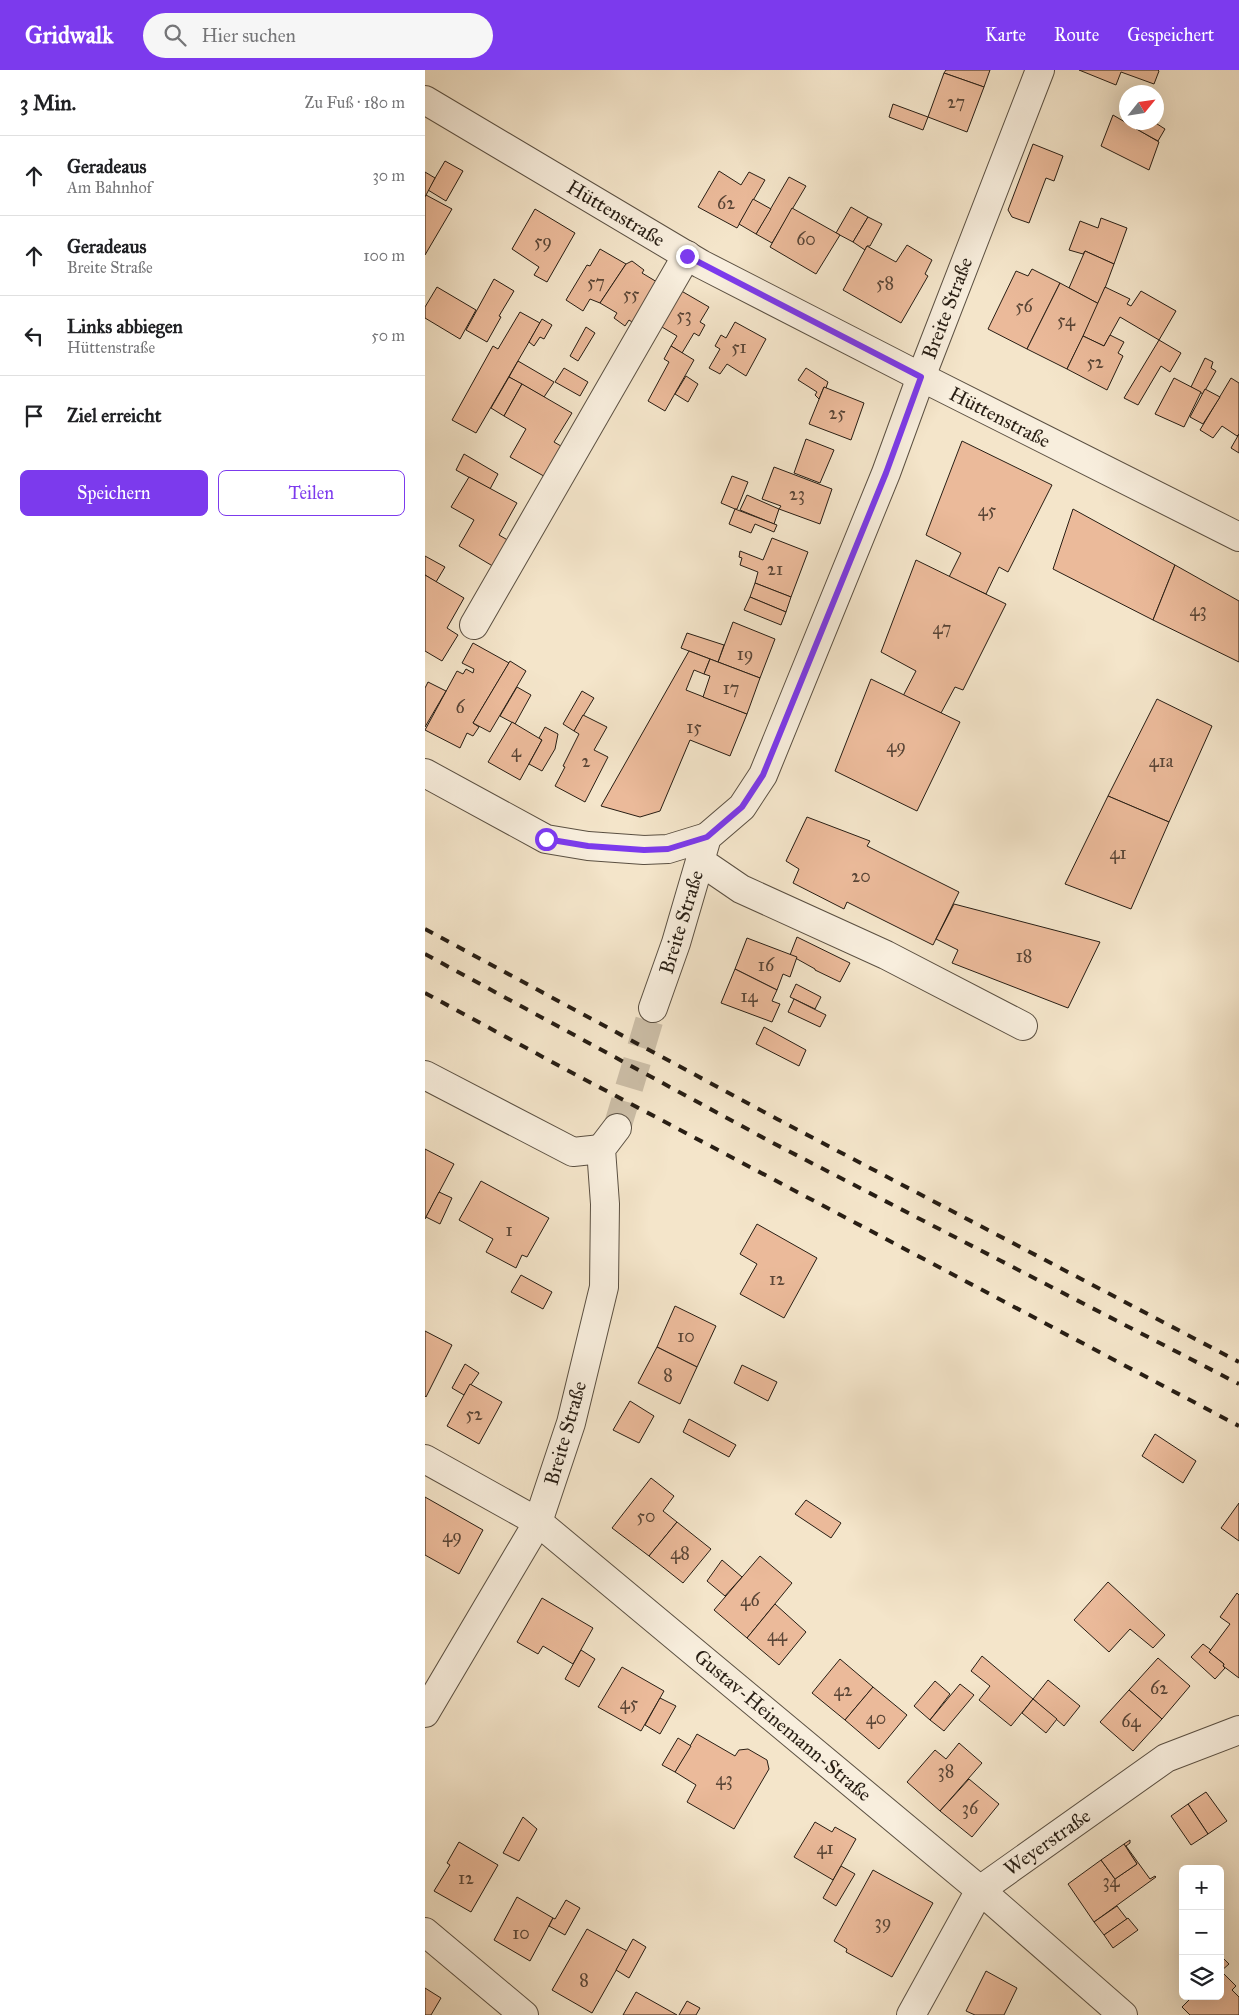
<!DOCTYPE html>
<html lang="de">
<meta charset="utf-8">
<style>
:root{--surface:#fff;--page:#f6f6f6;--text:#202124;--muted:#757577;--line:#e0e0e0;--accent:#7c3aed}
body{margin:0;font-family:"IM FELL Great Primer",serif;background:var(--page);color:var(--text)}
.controls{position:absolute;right:15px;bottom:15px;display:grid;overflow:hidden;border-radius:8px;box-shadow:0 5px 20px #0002}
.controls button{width:45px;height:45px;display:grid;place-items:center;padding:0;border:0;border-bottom:1px solid var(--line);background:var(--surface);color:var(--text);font:25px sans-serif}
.compass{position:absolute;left:694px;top:15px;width:45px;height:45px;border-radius:50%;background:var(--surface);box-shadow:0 5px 20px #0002;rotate:60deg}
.stop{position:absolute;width:15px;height:15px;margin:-11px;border:4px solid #7c3aed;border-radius:50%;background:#fff}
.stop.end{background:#7c3aed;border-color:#fff;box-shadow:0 1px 5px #0008}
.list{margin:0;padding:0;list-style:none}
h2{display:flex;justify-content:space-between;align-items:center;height:65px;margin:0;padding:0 20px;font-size:21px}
h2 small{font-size:16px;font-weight:400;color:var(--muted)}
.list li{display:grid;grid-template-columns:32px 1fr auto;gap:15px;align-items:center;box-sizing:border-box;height:80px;padding:0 20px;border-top:1px solid var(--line)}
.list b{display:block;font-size:19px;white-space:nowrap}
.list p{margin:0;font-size:16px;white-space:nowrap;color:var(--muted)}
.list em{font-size:16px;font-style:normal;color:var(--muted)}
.actions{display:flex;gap:10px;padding:15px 20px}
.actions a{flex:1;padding:11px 0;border:1px solid var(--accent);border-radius:8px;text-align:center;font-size:18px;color:var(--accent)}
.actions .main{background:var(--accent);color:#fff}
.icon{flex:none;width:28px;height:28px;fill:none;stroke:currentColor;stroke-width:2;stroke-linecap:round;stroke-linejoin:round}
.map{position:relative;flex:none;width:814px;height:1945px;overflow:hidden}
header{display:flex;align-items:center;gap:30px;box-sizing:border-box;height:70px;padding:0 25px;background:var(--accent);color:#fff}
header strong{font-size:24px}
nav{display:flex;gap:28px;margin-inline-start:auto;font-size:18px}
.search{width:350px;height:45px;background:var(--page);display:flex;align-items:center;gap:12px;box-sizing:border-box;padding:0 18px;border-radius:28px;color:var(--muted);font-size:19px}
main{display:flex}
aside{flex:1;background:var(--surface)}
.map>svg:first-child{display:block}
.building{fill:#ebba9a;stroke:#281e14}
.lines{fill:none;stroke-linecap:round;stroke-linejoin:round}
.minor-tunnel{stroke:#cbbda6;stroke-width:28;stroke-dasharray:28 14;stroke-linecap:butt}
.minor-casing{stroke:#5b5042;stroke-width:30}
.minor{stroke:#f8eedd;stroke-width:28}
.rail{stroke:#281e14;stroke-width:4;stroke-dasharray:9 9;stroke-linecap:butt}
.route{stroke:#7c3aed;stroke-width:6}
.labels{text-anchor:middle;stroke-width:4.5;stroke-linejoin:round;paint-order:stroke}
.number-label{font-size:18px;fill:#594536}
.street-label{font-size:20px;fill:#281e14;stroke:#f8eedd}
</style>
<header>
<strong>Gridwalk</strong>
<div class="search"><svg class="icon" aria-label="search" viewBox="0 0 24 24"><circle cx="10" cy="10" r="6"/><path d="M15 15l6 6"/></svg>Hier suchen</div>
<nav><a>Karte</a><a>Route</a><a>Gespeichert</a></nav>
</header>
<main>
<aside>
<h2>3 Min.<small>Zu Fuß · 180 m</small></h2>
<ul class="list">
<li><svg class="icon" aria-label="ahead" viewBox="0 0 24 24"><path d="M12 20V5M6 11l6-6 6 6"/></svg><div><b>Geradeaus</b><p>Am Bahnhof</p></div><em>30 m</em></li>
<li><svg class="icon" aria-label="ahead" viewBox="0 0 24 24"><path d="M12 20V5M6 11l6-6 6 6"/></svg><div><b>Geradeaus</b><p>Breite Straße</p></div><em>100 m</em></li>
<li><svg class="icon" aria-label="left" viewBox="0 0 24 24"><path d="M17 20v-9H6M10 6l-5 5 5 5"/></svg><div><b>Links abbiegen</b><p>Hüttenstraße</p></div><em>50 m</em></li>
<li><svg class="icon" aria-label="arrive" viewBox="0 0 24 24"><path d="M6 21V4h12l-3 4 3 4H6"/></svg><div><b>Ziel erreicht</b></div></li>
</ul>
<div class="actions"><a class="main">Speichern</a><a>Teilen</a></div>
</aside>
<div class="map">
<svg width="814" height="1945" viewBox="0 0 814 1945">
<rect width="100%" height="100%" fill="#f4e5ca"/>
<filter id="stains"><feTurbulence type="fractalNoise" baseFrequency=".004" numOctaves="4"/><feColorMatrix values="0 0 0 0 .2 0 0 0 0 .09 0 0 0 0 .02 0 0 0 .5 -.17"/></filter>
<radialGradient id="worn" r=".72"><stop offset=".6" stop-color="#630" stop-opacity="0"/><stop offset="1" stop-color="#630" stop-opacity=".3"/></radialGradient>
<g class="building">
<path d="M521 0H565L559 17 519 3Z"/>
<path d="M654 0H733L734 1 729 14 696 2 691 15Z"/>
<path d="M519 3 559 17 542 62 503 47Z"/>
<path d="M468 34 503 47 498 60 464 47Z"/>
<path d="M688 45 734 72 724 100 676 76Z"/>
<path d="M708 52H729L740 59 733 71 706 56Z"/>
<path d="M608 74 638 86 629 111 621 108 604 153 587 147 583 140Z"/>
<path d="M20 91 38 101 21 131 3 120Z"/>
<path d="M294 101 316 115 324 102 340 110 312 158 273 137Z"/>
<path d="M0 102 10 108 0 127Z"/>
<path d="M364 107 381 116 347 173 331 164Z"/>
<path d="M1 125 27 139 0 185V127Z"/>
<path d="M328 129 346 139 331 164 314 154Z"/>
<path d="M426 137 443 147 428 172 411 163Z"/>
<path d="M367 138 415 165 391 204 345 177Z"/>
<path d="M110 139 150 163 122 212 109 205 114 197 87 179Z"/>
<path d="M443 147 457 154 445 176H442L440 180 428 172Z"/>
<path d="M676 148 702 158 689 194 660 181 658 184 644 180 655 151 673 158Z"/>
<path d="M482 175 507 190 500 204 503 206 476 253 418 220 442 176 471 192Z"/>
<path d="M175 179 201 194 175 233 165 229 158 241 141 230 162 195 165 196Z"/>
<path d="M660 181 689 194 674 234 644 218Z"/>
<path d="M207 191 219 200 217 203 237 215 213 256 204 250 200 256 189 248 192 243 175 233 201 194Z"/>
<path d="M607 199 635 213 602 279 563 259 591 201 603 206Z"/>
<path d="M69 209 89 221 74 246 76 247 62 272 41 260Z"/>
<path d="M635 213 674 234 642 299 602 279Z"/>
<path d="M12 217 51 240 35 269 0 248V237Z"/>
<path d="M680 217 705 229 702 234 706 236 716 221 751 241 734 270 695 247 679 276 658 266Z"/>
<path d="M253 219 284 237 275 252 280 255 274 266 269 263 257 283 246 276 252 266 232 254Z"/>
<path d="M95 242 115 253 51 363 27 350 68 276 73 279Z"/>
<path d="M117 249 127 255 119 269 115 267 109 276 104 272Z"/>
<path d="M310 252 341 269 321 306 302 294 295 304 284 298 295 279 290 276 296 265 301 268Z"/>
<path d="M161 257 170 263 153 291 145 286Z"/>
<path d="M685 265 699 272 693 283 698 286 682 320 642 299 658 266 679 276Z"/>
<path d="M734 270 756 283 745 302 736 296 713 335 699 328Z"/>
<path d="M246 276 269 290 240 341 223 331 244 292 239 289Z"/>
<path d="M780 288 788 292 786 298 791 301 778 324 766 317Z"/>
<path d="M93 291 129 312 119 327 84 307Z"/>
<path d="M139 298 163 312 155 326 130 312Z"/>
<path d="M381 298 403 312 401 318 399 317 394 329 390 325 392 322 373 310Z"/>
<path d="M261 306 273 314 263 332 250 324Z"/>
<path d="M84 307 97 314 79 346 66 338Z"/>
<path d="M749 308 776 322 759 357 730 344Z"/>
<path d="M806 308 814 313V364L812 366 797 356 788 368 775 360Z"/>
<path d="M97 314 147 343 129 372 141 379 124 409 85 387 101 359 79 346Z"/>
<path d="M399 317 439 333 426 370 384 354Z"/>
<path d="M780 319 795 327 778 354 765 347Z"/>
<path d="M814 364V383L806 378Z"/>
<path d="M381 369 409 380 395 413 369 403Z"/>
<path d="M537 371 627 415 583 502 574 497 561 524 524 507 536 483 501 465Z"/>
<path d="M39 384 73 404 65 419 31 400Z"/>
<path d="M349 397 407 419 395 454 354 439 356 436 337 429Z"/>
<path d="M307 406 323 412 312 439H310L296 433Z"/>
<path d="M44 407 92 433 74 465 86 472 71 498 34 476 49 450 26 437Z"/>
<path d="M322 425 354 439 349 454 315 440Z"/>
<path d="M310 439 352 455 349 462 330 454 326 463 304 454Z"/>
<path d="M648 439 750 495 728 550 628 499Z"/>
<path d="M347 468 383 482 366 527 330 513 333 502 315 495 317 488 314 487 315 481 338 490Z"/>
<path d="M0 486 20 497 11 512 0 505Z"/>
<path d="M491 490 581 534 538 620 530 617 516 643 478 626 491 601 456 582Z"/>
<path d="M750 495 814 531V592L728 550Z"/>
<path d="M0 505 39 528 22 558 33 565 17 591 0 581Z"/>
<path d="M330 513 366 527 361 542 325 527Z"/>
<path d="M325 527 361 542 356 555 319 540Z"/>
<path d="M308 552 350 569 335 608 293 592Z"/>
<path d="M262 563 299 575 293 592 256 578Z"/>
<path d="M48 573 84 593 48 653 54 657 48 666 42 663 35 678 0 660 32 601 38 604 41 599 48 603 49 599 37 593Z"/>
<path d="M264 581 285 589 279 604 269 600 261 620 322 644 305 686 265 670 235 741 215 747 176 736Z"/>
<path d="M285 589 335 608 322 644 278 627 285 606 279 604Z"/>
<path d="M85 591 101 601 65 662 48 653Z"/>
<path d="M446 609 535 652 492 741 410 701Z"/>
<path d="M3 612 21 621 0 657V618Z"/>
<path d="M92 617 106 625 90 654 75 646Z"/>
<path d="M157 621 169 628 149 661 138 654Z"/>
<path d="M732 629 787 656 744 752 683 726Z"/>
<path d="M158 645 182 657 169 680 183 687 160 732 130 716 140 697 138 696 154 664 149 661Z"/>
<path d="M87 652 117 670 95 710 63 692Z"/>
<path d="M120 657 133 664 130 679 117 701 104 694 117 670 114 668Z"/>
<path d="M683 726 744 752 706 839 640 814Z"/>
<path d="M382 747 445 771 442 776 534 822 508 875 422 832 419 839 368 813 374 799 361 791Z"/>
<path d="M529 834 675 872 643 938 527 893 533 880 511 869Z"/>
<path d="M372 867 425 893 415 912 390 900V899L365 885Z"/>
<path d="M322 868 372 887 365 907 358 904 352 920 310 899Z"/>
<path d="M310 899 352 920 347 931 355 934 347 952 296 933Z"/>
<path d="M371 914 396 927 390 939 365 927Z"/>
<path d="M369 929 401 945 395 957 363 942Z"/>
<path d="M339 957 381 980 374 996 331 974Z"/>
<path d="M0 1079 29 1094 0 1149Z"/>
<path d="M56 1111 124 1148 102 1187 97 1185 91 1198 61 1182 68 1169 34 1150Z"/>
<path d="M14 1122 27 1128 15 1154 1 1147Z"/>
<path d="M332 1154 392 1188 359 1248 315 1224 332 1194 315 1184Z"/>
<path d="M96 1205 127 1222 118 1239 86 1222Z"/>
<path d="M250 1236 291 1256 272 1297 232 1277Z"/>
<path d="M0 1261 27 1275 1 1327 0 1326Z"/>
<path d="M232 1277 272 1297 255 1334 213 1313Z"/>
<path d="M40 1294 54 1303 39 1325 27 1318Z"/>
<path d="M317 1295 352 1312 343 1331 309 1313Z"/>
<path d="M45 1314 77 1332 54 1374 22 1356Z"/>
<path d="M205 1331 229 1346 214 1373 188 1360Z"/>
<path d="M264 1349 311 1375 304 1387 258 1362Z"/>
<path d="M730 1364 771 1391 758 1413 717 1386Z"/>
<path d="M226 1408 249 1426 238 1441 252 1452 224 1486 187 1458Z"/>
<path d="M0 1427 58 1460 34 1504 0 1485Z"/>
<path d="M381 1430 416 1453 406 1468 370 1444Z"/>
<path d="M814 1433V1471L796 1458Z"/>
<path d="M252 1452 286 1479 258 1513 224 1486Z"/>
<path d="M335 1486 367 1513 322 1568 289 1540Z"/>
<path d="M297 1490 317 1507 300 1526 282 1511Z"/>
<path d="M683 1512 740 1565 728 1578 705 1559 684 1582 649 1550Z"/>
<path d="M812 1523 814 1525V1608L798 1596 799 1594 784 1582 805 1554 795 1547Z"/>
<path d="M117 1528 168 1558 148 1594 118 1576 113 1584 92 1572Z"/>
<path d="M350 1534 381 1562 354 1595 322 1568Z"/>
<path d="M778 1574 786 1580 784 1582 799 1594 798 1596 800 1598 790 1609 766 1587Z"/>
<path d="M156 1580 170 1589 154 1617 140 1609Z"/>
<path d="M557 1586 608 1629 586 1656 554 1630 565 1616 546 1601Z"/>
<path d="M733 1588 765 1616 737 1649 704 1620Z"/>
<path d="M415 1589 448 1617 420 1650 387 1623Z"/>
<path d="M197 1597 239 1621 216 1661 173 1637Z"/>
<path d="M623 1610 655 1636 639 1656 608 1629Z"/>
<path d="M510 1611 525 1624 505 1650 489 1636Z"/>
<path d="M535 1614 549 1625 519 1661 505 1650Z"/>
<path d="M448 1617 482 1645 454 1679 420 1650Z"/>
<path d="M704 1620 737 1649 708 1681 675 1652Z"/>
<path d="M235 1628 251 1636 235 1664 220 1655Z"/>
<path d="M608 1629 632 1649 621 1663 597 1643Z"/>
<path d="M272 1664 310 1686 314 1680 323 1679 342 1690 344 1699 309 1759 262 1732 271 1715 250 1702Z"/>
<path d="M253 1668 266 1676 250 1702 237 1695Z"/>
<path d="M534 1673 557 1693 515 1741 482 1712 510 1680 521 1689Z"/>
<path d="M544 1709 574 1734 547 1767 515 1741Z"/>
<path d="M781 1722 802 1751 783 1764 763 1734Z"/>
<path d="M763 1734 783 1764 766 1775 746 1746Z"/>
<path d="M98 1747 112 1759 94 1791 78 1783Z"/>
<path d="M390 1752 407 1762 410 1757 431 1769 408 1810 369 1787Z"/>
<path d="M705 1770V1773L701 1776 725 1809 730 1806 731 1807 669 1852 643 1814 676 1790 690 1809 712 1794 699 1774Z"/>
<path d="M34 1772 73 1795 46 1842 9 1821 25 1795 22 1793Z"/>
<path d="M699 1774 712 1794 690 1809 676 1790Z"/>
<path d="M416 1796 430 1804 411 1836 398 1828Z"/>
<path d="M448 1800 508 1833 467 1907 421 1882 422 1879 409 1871Z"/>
<path d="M92 1827 128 1848 105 1891 69 1870Z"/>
<path d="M141 1830 155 1838 140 1865 124 1856 128 1848 130 1849Z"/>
<path d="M692 1836 702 1849 679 1865 669 1852Z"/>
<path d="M703 1848 713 1860 688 1878 679 1865Z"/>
<path d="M162 1859 202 1881 167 1943 127 1920Z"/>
<path d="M208 1869 221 1877 204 1908 191 1900Z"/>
<path d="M795 1885 804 1894 796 1901 795 1900Z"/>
<path d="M795 1900 811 1916 807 1920 814 1927V1945H765L757 1937 768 1926H795Z"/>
<path d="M561 1901 592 1918 579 1945H550L541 1941Z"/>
<path d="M0 1918 16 1928 6 1945H0Z"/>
<path d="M211 1922 252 1945H198Z"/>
<path d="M262 1931 275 1938 271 1945H254Z"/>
</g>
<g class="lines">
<path class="minor-tunnel" d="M192 1058 228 938"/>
<g class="minor-casing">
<g id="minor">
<path d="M0 30 276 194 496 307 814 467"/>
<path d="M49 555 262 185"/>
<path d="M0 703 121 769 163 776 219 780 243 779 282 767"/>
<path d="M275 791 316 819 461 885 598 956"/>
<path d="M228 938 251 873 282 767 317 737 338 705 461 403 496 307 615 0"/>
<path d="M0 1005 148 1082 176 1079"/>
<path d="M0 1389 113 1452 555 1820 698 1945"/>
<path d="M0 1643 113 1452 146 1353 179 1217 180 1134 176 1079 192 1058"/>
<path d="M0 1862 99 1945"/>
<path d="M486 1945 555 1820 741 1688 814 1660"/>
</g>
</g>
<use href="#minor" class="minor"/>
<g class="rail">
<path d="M0 859 352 1049 814 1292"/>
<path d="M0 884 348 1073 814 1314"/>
<path d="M0 923 140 999 814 1356"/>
</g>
</g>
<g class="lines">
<path class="route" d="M121 769 163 776 219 780 243 779 282 767 317 737 338 705 461 403 496 307 262 186"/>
</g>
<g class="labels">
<g class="number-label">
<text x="531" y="38">27</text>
<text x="301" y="139">62</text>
<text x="381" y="175">60</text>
<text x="118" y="177">59</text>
<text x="171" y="218">57</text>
<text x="460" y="219">58</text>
<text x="206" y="230">55</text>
<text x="599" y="242">56</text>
<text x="259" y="251">53</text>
<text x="641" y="256">54</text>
<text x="314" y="283">51</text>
<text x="670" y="298">52</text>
<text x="412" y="349">25</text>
<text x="372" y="430">23</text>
<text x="562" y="446">45</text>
<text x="350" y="505">21</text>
<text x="773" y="546">43</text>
<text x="517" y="564">47</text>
<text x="320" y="590">19</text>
<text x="306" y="624">17</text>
<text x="35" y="643">6</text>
<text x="269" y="663">15</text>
<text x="471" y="682">49</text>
<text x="91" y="687">4</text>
<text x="161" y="697">2</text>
<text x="736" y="697">41a</text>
<text x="693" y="789">41</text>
<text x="436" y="812">20</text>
<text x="599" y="892">18</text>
<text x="341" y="901">16</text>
<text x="324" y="932">14</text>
<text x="84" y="1166">1</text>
<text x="352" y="1215">12</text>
<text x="261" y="1272">10</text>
<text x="243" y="1311">8</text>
<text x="49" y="1350">52</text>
<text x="221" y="1452">50</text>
<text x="27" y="1472">49</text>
<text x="255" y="1489">48</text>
<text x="325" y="1536">46</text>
<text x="352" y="1571">44</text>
<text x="734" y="1624">62</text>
<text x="418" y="1626">42</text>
<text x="204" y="1639">45</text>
<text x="451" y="1654">40</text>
<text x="706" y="1657">64</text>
<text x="521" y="1707">38</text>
<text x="299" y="1715">43</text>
<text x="545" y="1744">36</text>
<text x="400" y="1784">41</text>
<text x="41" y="1814">12</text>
<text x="686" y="1817">34</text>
<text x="458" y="1858">39</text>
<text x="96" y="1869">10</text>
<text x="159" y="1916">8</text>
</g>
<g class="street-label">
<text transform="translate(191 143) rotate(31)" y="7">Hüttenstraße</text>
<text transform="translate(522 238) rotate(-69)" y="7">Breite Straße</text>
<text transform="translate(575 347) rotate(27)" y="7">Hüttenstraße</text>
<text transform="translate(256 852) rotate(-73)" y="7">Breite Straße</text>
<text transform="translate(140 1363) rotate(-74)" y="7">Breite Straße</text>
<text transform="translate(358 1655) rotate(40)" y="7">Gustav-Heinemann-Straße</text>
<text transform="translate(622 1772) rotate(-35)" y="7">Weyerstraße</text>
</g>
</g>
<rect width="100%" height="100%" filter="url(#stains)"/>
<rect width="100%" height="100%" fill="url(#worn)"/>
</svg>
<div class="controls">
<button>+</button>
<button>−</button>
<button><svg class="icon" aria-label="layers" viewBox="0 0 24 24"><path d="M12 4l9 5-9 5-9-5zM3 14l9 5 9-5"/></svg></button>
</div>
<svg class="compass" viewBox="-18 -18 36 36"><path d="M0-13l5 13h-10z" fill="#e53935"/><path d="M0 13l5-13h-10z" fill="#757577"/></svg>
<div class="stop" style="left:121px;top:769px"></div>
<div class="stop end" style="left:262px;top:186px"></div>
</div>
</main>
